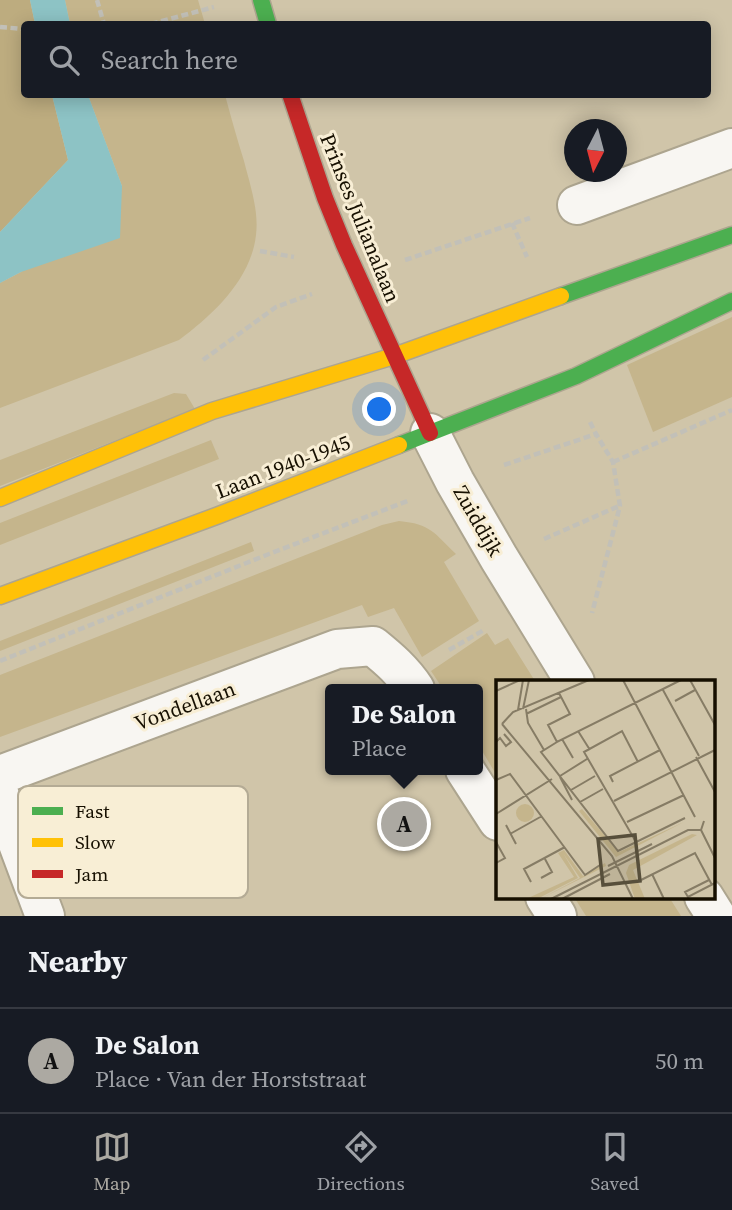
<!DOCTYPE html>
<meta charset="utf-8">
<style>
:root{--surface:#171b24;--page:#20242c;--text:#f1f3f6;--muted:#9ea1a6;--line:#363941;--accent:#aca9a2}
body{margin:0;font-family:"Source Serif 4",serif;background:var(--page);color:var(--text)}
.compass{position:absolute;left:564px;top:119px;width:63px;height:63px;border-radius:50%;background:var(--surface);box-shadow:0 4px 18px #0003;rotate:186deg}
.you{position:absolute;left:380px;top:410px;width:24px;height:24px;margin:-18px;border:5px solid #fff;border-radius:50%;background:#1a73e8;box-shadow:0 0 0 10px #1a73e833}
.badge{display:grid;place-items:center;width:46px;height:46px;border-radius:50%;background:var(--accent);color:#111;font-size:23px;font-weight:700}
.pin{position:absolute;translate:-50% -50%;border:4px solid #fff;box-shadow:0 2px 7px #0006}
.popup{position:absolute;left:325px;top:684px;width:158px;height:91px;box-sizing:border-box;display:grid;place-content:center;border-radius:7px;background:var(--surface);filter:drop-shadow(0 2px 5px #0005);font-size:23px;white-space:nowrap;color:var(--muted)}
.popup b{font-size:26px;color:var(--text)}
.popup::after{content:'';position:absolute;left:50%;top:100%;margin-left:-14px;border:14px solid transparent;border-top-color:var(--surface)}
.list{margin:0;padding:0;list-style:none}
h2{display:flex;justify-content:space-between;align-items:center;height:91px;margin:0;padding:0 28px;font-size:30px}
h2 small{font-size:23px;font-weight:400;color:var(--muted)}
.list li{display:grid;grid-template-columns:46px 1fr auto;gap:21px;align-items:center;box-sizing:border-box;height:105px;padding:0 28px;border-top:2px solid var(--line)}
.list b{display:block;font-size:26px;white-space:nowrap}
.list p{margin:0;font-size:23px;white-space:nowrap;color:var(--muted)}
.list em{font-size:23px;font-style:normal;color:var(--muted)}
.icon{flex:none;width:38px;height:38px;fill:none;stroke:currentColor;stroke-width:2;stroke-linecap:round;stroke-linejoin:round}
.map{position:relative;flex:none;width:732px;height:916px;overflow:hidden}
.search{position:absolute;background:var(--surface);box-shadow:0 4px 18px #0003;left:21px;right:21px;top:21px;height:77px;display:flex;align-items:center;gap:18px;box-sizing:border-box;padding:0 24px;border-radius:7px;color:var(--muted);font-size:26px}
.sheet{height:196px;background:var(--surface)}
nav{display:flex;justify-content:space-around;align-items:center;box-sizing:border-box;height:98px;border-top:2px solid var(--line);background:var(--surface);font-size:19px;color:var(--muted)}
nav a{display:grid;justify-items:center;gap:4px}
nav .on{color:var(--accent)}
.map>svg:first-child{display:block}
.green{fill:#c5b58c}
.forest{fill:#bdac7f}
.water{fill:#8dc3c5}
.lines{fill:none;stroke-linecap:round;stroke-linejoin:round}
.street-casing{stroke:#ada58f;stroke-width:42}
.fast-casing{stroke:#ada58f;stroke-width:19}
.slow-casing{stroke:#ada58f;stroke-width:19}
.jam-casing{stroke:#ada58f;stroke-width:19}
.path{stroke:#c2c0b8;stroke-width:4.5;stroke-dasharray:7 3.5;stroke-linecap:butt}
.street{stroke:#f8f6f2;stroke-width:38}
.fast{stroke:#4caf50;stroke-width:16}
.slow{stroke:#ffc107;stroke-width:16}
.jam{stroke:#c62828;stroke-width:16}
.labels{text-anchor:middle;stroke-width:6;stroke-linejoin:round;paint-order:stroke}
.street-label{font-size:21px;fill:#160f00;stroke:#f8eed5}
.inset-road{fill:none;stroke:#867c65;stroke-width:2}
.view{fill:#574f3b;fill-opacity:0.15;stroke:#574f3b;stroke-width:3.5}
.inset-edge{fill:none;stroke:#160f00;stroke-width:3.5}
.key{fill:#f8eed5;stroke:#b4ab95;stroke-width:2}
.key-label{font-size:19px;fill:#160f00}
</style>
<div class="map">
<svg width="732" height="916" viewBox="0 0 732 916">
<rect width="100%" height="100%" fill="#d0c5a9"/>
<g class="green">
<path d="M65 0H198L205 24H70Z"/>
<path d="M88 95H225C231 117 237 139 244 161 250 185 259 210 256 235 251 279 214 314 179 340L0 408V283L21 272 122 186Z"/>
<path d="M732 317V397L653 432 627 365Z"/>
<path d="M174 393 186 394 195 409 0 486V460Z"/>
<path d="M211 440 219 459 0 545V523Z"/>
<path d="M399 521C431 524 434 533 456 554L444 562 479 621 422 657 394 608 368 617 362 605 0 737V675L382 525Z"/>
<path d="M251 542 254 551 0 651V641Z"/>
<path d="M487 633 495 645 508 638 535 681 498 682 497 776 478 744V689H443L431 671Z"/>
<path d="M574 897H669L681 916H586Z"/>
</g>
<path class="forest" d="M0 0H30L35 24H24V94L52 95 68 160 0 232Z"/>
<g class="water">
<path d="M30 0H65L70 24H35Z"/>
<path d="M52 95H88L122 186 120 238 21 272 0 283V232L68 160Z"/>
</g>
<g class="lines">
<g class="street-casing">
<g id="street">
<path d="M577 205 732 148"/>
<path d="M430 433 455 482 499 558 575 682"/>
<path d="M465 770 498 821"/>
<path d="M0 775 337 649 373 646C389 659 403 671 415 689"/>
<path d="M0 796 45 916"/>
<path d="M545 897 557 916"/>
<path d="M704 897 716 916"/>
</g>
</g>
<g class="fast-casing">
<g id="fast">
<path d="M261 0 268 24"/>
<path d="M561 296 732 235"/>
<path d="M399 445 576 376 732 301"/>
</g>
</g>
<g class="slow-casing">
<g id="slow">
<path d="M0 498 212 411 394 356 561 296"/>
<path d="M0 596 219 515 399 445"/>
</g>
</g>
<g class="jam-casing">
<path id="jam" d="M290 94 325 198 344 245 430 433"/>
</g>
<g class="path">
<path d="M97 0 104 24"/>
<path d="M151 24 214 7"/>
<path d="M0 27 24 29"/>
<path d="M512 223 527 257"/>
<path d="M260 251 294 257"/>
<path d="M405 260 530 218"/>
<path d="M203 360 276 307 312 294"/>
<path d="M590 422 596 434 613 462 620 506 592 613"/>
<path d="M613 462 732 410"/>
<path d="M504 465 596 434"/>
<path d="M544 539 619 506"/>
<path d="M449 650 484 630"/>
<path d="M0 661 269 554 410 500"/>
</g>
<use href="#street" class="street"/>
<use href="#fast" class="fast"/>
<use href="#slow" class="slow"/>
<use href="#jam" class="jam"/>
</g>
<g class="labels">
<g class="street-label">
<text transform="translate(360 218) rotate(68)" y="7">Prinses Julianalaan</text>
<text transform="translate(283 467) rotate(-21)" y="7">Laan 1940-1945</text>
<text transform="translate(478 521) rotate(60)" y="7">Zuiddijk</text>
<text transform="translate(185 706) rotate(-20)" y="7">Vondellaan</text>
</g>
</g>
<g transform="translate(496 680)">
<rect width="219" height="219" fill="#d0c5a9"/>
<path d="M20 133a9 9 0 1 1 18 0a9 9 0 1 1-18 0ZM86 129 123 172 188 142 120 177 83 131ZM196 154 201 155 137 190 149 219H139L130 193 133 185ZM68 170 87 196 109 183 110 186 44 219 84 198 67 173 82 198 41 219H30L78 197 62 173Z" fill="#c5b58c"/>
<path class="inset-road" d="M127 0 199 137M194 0 219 45M167 10 203 76M0 11 24 0M63 13 74 34 52 45 61 62 185 0M179 21 199 10M27 29 33 0M30 29 32 43 48 70M22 30 27 0M30 34 65 17M6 44 116 176 137 219M6 44 17 32 93 0M82 51 94 70M66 59 77 78M0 62 4 58 10 66 15 62 8 54M61 62 45 72 122 171 189 138M200 77 219 112M64 96 91 79M64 97 76 120M0 100 14 94 89 195 104 185M117 102 114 96 164 70M75 110 99 96M118 121 219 70M84 122 107 109M0 134 56 99M131 142 188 115M10 145 20 164M205 150 219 178M14 154 46 136M0 162 9 178 0 183M140 162 88 72 126 51 142 82M112 186 156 164M156 194 168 219M45 198 56 192 49 179M145 200 199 173 216 205M213 200 189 212 192 217 219 203M35 202 28 189 69 167M55 219 192 150H205L208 141M66 219 114 194"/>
<path class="view" d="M139 155 144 201 107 205 102 159Z"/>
<rect width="219" height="219" class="inset-edge"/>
</g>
<rect x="18" y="786" width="230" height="112" rx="10" class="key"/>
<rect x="32" y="807" width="31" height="8" fill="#4caf50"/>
<rect x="32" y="838" width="31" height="9" fill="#ffc107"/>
<rect x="32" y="870" width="31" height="8" fill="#c62828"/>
<g class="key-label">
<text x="75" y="818">Fast</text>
<text x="75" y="849">Slow</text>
<text x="75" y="881">Jam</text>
</g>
</svg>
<svg class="compass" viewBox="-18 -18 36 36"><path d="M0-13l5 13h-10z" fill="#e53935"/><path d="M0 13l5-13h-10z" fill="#9ea1a6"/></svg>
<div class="you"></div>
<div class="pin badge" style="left:404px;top:824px">A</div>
<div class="popup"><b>De Salon</b>Place</div>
<div class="search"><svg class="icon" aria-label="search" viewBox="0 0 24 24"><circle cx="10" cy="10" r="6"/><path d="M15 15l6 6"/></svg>Search here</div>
</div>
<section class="sheet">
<h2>Nearby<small></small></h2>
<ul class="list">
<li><span class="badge">A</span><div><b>De Salon</b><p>Place · Van der Horststraat</p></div><em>50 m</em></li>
</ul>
</section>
<nav>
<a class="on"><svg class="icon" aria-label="map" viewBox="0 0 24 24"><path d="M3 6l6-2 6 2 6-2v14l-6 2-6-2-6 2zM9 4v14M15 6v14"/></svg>Map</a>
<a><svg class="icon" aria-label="directions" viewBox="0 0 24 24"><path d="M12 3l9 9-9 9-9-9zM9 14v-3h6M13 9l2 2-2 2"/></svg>Directions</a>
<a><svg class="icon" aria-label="saved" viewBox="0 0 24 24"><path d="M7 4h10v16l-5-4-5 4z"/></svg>Saved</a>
</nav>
